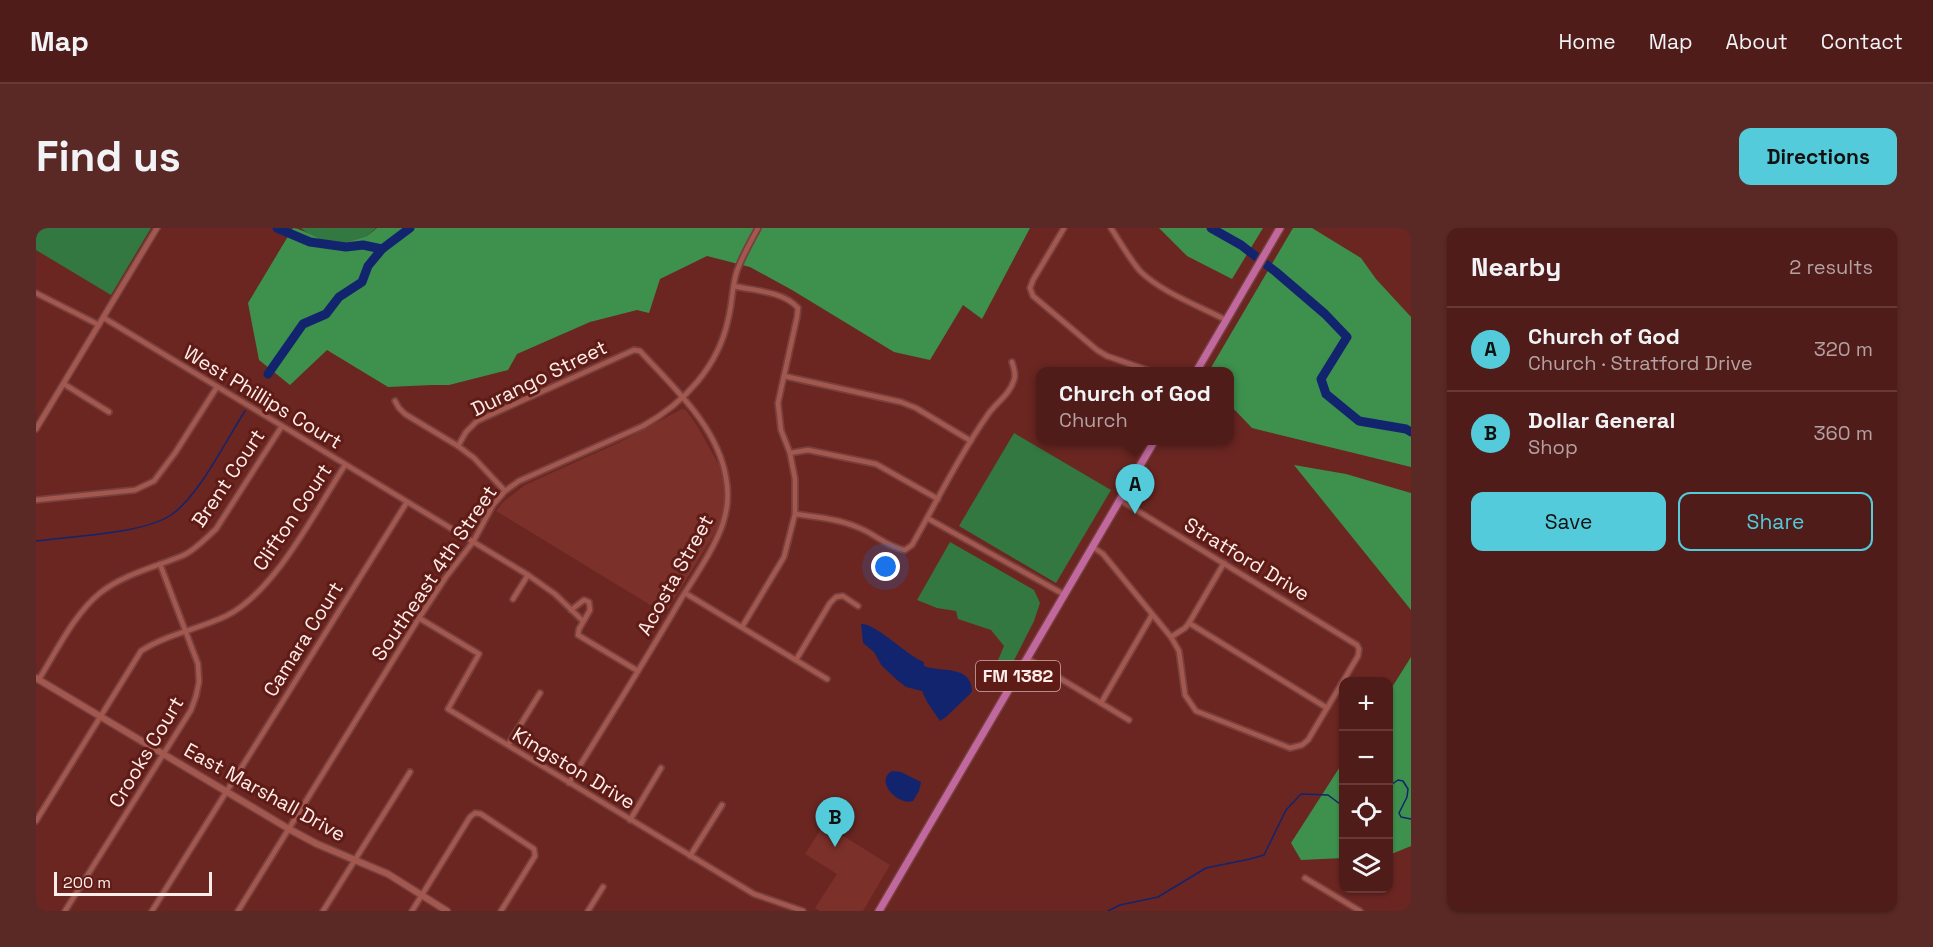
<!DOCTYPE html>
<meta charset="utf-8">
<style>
:root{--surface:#501c19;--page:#5a2926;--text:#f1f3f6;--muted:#b4a1a2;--line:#673a38;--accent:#53cbdb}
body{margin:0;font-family:"Space Grotesk",sans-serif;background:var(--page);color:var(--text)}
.controls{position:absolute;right:18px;bottom:18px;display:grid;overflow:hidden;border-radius:12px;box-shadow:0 2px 4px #0004}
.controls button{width:54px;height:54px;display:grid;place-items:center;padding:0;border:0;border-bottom:2px solid var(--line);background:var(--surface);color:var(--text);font:30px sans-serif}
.scale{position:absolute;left:18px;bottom:15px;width:158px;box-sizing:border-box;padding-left:6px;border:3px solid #ffedea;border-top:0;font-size:16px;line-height:21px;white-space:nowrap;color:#ffedea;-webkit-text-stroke:4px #5f1b16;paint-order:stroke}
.you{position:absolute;left:850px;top:339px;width:21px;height:21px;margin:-15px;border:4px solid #fff;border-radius:50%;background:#1a73e8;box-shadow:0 0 0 9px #1a73e833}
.badge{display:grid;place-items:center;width:39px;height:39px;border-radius:50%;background:var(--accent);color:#111;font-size:20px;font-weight:700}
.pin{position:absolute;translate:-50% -50px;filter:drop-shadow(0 2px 3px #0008)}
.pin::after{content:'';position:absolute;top:32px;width:21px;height:18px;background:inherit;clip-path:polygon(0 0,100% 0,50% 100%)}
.popup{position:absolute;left:1000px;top:139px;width:198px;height:78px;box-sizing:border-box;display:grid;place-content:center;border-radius:12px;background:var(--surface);filter:drop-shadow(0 2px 4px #0005);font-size:20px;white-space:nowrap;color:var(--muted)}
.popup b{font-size:22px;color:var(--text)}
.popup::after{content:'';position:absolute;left:50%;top:100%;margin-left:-12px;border:12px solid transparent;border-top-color:var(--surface)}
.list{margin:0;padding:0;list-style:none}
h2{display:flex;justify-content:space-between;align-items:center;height:78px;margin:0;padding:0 24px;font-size:26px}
h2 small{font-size:20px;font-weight:400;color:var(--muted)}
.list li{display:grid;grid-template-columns:39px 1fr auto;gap:18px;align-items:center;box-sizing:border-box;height:84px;padding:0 24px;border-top:2px solid var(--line)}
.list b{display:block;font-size:22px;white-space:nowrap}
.list p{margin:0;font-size:20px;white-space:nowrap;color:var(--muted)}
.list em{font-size:20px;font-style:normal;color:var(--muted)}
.actions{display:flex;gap:12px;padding:18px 24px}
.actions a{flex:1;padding:14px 0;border:2px solid var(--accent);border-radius:12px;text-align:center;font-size:21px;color:var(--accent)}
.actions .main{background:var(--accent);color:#111}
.icon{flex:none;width:33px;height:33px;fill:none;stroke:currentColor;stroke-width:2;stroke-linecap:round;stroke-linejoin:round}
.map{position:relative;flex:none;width:1375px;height:683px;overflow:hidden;border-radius:12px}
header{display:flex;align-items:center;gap:36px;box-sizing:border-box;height:84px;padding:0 30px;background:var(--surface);border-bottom:2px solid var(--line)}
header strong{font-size:28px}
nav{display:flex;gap:33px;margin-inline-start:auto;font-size:21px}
.intro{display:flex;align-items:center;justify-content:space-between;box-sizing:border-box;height:144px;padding:0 36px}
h1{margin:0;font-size:42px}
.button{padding:15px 27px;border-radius:12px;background:var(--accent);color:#111;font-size:21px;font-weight:700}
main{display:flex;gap:36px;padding:0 36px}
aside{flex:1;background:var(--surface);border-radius:12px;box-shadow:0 2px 4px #0004}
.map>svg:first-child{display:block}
.built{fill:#7b302a}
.green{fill:#327840}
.forest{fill:#3d914d}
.water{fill:#13246e}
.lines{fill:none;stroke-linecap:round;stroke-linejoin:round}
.stream{stroke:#13246e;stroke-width:1.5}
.river{stroke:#13246e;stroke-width:9}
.minor-casing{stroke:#773f3d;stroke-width:8}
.tertiary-casing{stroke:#773f3d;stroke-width:8}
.secondary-casing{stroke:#773f3d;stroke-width:9}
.primary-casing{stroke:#773f3d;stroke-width:10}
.minor{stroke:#a2584f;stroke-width:4.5}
.tertiary{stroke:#a2584f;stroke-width:5}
.secondary{stroke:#a2584f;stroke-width:6}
.primary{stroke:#c1689f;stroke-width:7}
.labels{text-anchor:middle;stroke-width:6;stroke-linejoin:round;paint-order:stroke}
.shield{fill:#5f1b16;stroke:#cfaeaa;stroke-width:1.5}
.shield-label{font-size:18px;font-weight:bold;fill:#ffedea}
.street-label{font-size:20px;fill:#ffedea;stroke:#5f1b16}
</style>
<header>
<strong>Map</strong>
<nav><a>Home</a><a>Map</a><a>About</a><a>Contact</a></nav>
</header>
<div class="intro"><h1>Find us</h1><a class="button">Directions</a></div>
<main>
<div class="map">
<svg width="1375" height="683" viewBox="0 0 1375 683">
<rect width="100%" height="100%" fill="#6b2621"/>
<g class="built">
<path d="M646 181 650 182 660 196 682 235 688 253 689 270 687 285 682 300 629 386 460 283 467 274 489 257 584 214Z"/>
<path d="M788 596 854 637 827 683H784L779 680 801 646 769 626Z"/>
</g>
<g class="green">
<path d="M0 0H115L75 67 0 22Z"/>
<path d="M265 0H340L331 8 298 18 275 8Z"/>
<path d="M978 205 1075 262 1020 355 923 298Z"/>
<path d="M914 314 998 362 1004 375 998 393 968 452 957 444 968 418 955 402 922 391 920 383 901 380 881 372Z"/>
</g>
<g class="forest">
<path d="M257 0C265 0 288 14 298 18L331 8 341 0H994L946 91 927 77 894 132 858 124 756 62 714 39 671 28 624 51 613 85 601 82 554 94 481 126 472 142 413 157H396L352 159 291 122 254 157 223 132 212 75Z"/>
<path d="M1123 0H1227L1196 51 1151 28Z"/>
<path d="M1257 0H1276L1325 30 1340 51 1375 89V239L1216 200 1194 177V144L1173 143Z"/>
<path d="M1258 237 1310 246 1375 265V382Z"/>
<path d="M1375 429V618L1353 627V464Z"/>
<path d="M1307 534V630L1265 632 1255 615Z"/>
</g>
<g class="water">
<path d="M825 396C840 395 870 427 888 434V438C905 445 935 436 936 463L934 466 910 489 904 493 891 474 886 463 870 459 861 452 846 438 838 424 827 415Z"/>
<path d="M856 543 865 544 885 554 883 563 877 573C862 578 838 553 856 543Z"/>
</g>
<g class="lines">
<g class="stream">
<path d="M0 313C35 308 107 306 135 287 163 268 190 212 209 183"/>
<path d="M1352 559 1362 552 1367 553 1372 561 1371 569 1363 585 1365 589 1375 591"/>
<path d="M1072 683 1084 677 1122 669 1170 640 1214 631 1228 627 1250 582 1265 566 1292 567 1304 576 1308 575"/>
</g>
<g class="river">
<path d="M241 0 274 14 310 19 327 17 346 21 374 0"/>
<path d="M1175 0 1205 17 1240 44 1289 86 1311 109 1285 151 1290 166 1323 193 1370 201 1375 204"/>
<path d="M232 146 267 96 290 86 303 69 326 54 332 38 346 21"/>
</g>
<g class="minor-casing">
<g id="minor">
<path d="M1028 0 997 52 994 60 997 68 1061 122 1071 128 1117 144"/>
<path d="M1075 0C1084 14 1093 30 1104 43 1125 64 1163 78 1190 92"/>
<path d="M698 58C719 63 747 63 762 80L761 89 742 175 745 202 754 225 759 251V286L748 329 706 399"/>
<path d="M0 65 63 97"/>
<path d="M68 90 492 347 519 366 547 393"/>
<path d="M748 148 865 174 880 180 935 213"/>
<path d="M28 156 73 184"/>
<path d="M359 173 363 180 369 186 422 218 438 230 469 263"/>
<path d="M422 218 430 204 441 193 598 122 604 123C638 160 682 199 690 250 693 266 692 280 687 295 680 318 658 350 645 371 609 433 571 494 533 555"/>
<path d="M754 225 772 222 840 236 902 271"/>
<path d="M0 272 99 262 118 253 139 225 181 159"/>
<path d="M759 286C780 289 802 291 821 299 838 305 851 319 869 322L876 317C901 273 924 226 953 185 961 174 974 166 978 152 980 147 978 140 976 134"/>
<path d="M891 290 1029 367"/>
<path d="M1057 319 1067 326 1135 409 1143 423 1149 467 1160 483 1254 520 1266 517 1272 512 1322 428 1323 421 1321 417 1084 272"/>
<path d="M649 365 791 451"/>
<path d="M477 371 492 347"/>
<path d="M535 382 548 372 553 374 554 382 543 401 542 407 602 443"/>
<path d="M383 390 443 426 412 481 718 666 767 683"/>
<path d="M1153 395 1291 480"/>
<path d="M1135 409 1149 400 1153 395 1188 335"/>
<path d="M992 431 1093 492"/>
<path d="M760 432 794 375 800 369 807 368 822 378"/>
<path d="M3 451C20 424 38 386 64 365 88 346 120 339 148 327 160 321 170 310 180 301L246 198"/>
<path d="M1065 475 1116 387"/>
<path d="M472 517 504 465"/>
<path d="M594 592 625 540"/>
<path d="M0 593 105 423C131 406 163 401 190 388 239 364 280 282 309 237"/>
<path d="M654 628 686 577"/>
<path d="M1269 650 1324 683"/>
<path d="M29 683 155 482 160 468 163 454 162 436 124 336"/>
<path d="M116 683 371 274"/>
<path d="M202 683 383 390 410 349 437 314 457 277 469 263 483 253 607 198C648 175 682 139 692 92 696 77 696 61 700 46 705 30 714 15 722 0"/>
<path d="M287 683 374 544"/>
<path d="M376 683 434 589 439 585 445 586 498 621 499 628 465 683"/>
<path d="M552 683 567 659"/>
</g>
</g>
<g class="tertiary-casing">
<path id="tertiary" d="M0 201 121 0"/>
</g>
<g class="secondary-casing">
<path id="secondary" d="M0 450 253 601 281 616 352 646 411 683"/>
</g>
<g class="primary-casing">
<g id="primary">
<path d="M1160 144 1244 0"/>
<path d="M843 683 1119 212"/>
</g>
</g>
<use href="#minor" class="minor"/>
<use href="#tertiary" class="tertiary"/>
<use href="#secondary" class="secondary"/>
<use href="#primary" class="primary"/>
</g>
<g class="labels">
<rect class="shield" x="940" y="433" width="84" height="30" rx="4.5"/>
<g class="shield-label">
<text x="982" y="454">FM 1382</text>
</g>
<g class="street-label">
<text transform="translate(503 150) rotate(-26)" y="7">Durango Street</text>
<text transform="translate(227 169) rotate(31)" y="7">West Phillips Court</text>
<text transform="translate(192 250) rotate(-56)" y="7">Brent Court</text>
<text transform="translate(256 289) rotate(-56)" y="7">Clifton Court</text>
<text transform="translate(1211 331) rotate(31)" y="7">Stratford Drive</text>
<text transform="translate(398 345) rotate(-56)" y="7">Southeast 4th Street</text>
<text transform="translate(639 347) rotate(-61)" y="7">Acosta Street</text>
<text transform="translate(267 411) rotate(-58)" y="7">Camara Court</text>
<text transform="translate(110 524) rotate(-59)" y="7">Crooks Court</text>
<text transform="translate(538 540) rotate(31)" y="7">Kingston Drive</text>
<text transform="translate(229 564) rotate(29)" y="7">East Marshall Drive</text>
</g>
</g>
</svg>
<div class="controls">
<button>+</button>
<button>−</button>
<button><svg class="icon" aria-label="locate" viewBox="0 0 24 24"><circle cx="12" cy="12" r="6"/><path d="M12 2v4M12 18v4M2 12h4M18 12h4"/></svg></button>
<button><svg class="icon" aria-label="layers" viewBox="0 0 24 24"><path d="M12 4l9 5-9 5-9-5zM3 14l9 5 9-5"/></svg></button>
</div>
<div class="scale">200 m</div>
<div class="you"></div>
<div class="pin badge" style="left:1099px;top:286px">A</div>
<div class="popup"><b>Church of God</b>Church</div>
<div class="pin badge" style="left:799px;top:619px">B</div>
</div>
<aside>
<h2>Nearby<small>2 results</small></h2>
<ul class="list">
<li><span class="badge">A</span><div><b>Church of God</b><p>Church · Stratford Drive</p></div><em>320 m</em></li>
<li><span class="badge">B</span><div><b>Dollar General</b><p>Shop</p></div><em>360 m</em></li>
</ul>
<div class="actions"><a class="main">Save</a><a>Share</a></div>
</aside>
</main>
